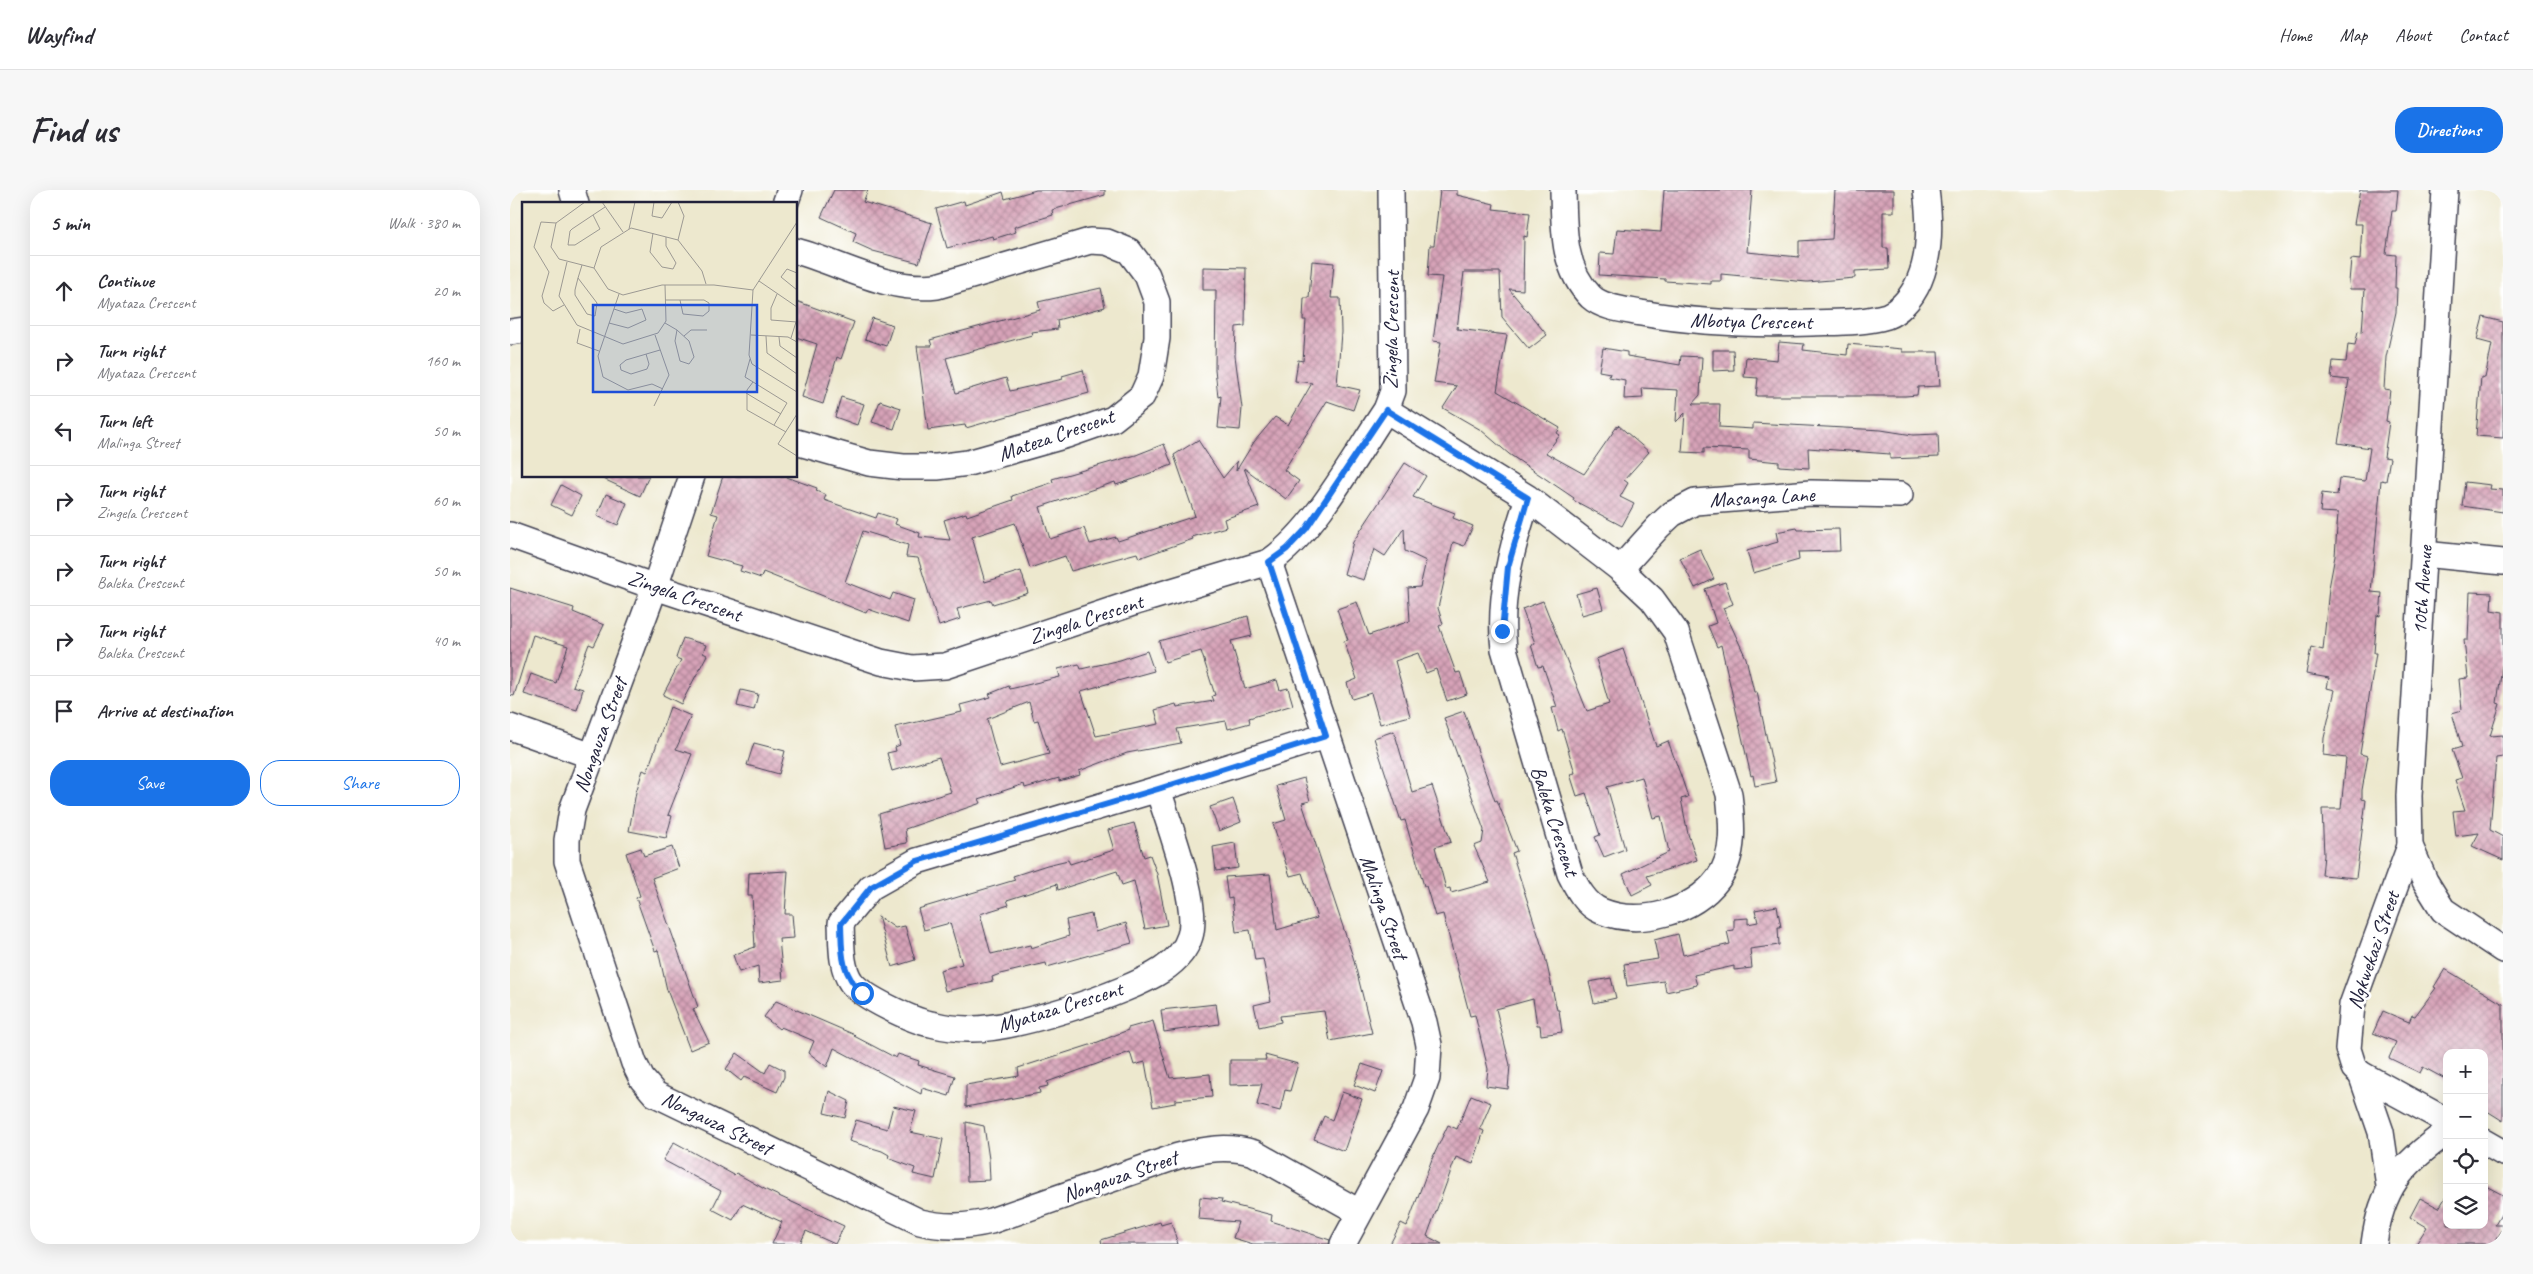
<!DOCTYPE html>
<meta charset="utf-8">
<style>
:root{--surface:#fff;--page:#f7f7f7;--text:#2b2b33;--muted:#7c7c81;--line:#e1e1e2;--accent:#1a73e8}
body{margin:0;font-family:Caveat,sans-serif;background:var(--page);color:var(--text)}
.controls{position:absolute;right:15px;bottom:15px;display:grid;overflow:hidden;border-radius:10px;box-shadow:0 5px 20px #0002}
.controls button{width:45px;height:45px;display:grid;place-items:center;padding:0;border:0;border-bottom:1px solid var(--line);background:var(--surface);color:var(--text);font:25px sans-serif}
.stop{position:absolute;width:15px;height:15px;margin:-11px;border:4px solid #1a73e8;border-radius:50%;background:#fff}
.stop.end{background:#1a73e8;border-color:#fff;box-shadow:0 1px 5px #0008}
.list{margin:0;padding:0;list-style:none}
h2{display:flex;justify-content:space-between;align-items:center;height:65px;margin:0;padding:0 20px;font-size:21px}
h2 small{font-size:16px;font-weight:400;color:var(--muted)}
.list li{display:grid;grid-template-columns:32px 1fr auto;gap:15px;align-items:center;box-sizing:border-box;height:70px;padding:0 20px;border-top:1px solid var(--line)}
.list b{display:block;font-size:19px;white-space:nowrap}
.list p{margin:0;font-size:16px;white-space:nowrap;color:var(--muted)}
.list em{font-size:16px;font-style:normal;color:var(--muted)}
.actions{display:flex;gap:10px;padding:15px 20px}
.actions a{flex:1;padding:11px 0;border:1px solid var(--accent);border-radius:20px;text-align:center;font-size:18px;color:var(--accent)}
.actions .main{background:var(--accent);color:#fff}
.icon{flex:none;width:28px;height:28px;fill:none;stroke:currentColor;stroke-width:2;stroke-linecap:round;stroke-linejoin:round}
.map{position:relative;flex:none;width:1993px;height:1054px;overflow:hidden;border-radius:20px}
header{display:flex;align-items:center;gap:30px;box-sizing:border-box;height:70px;padding:0 25px;background:var(--surface);border-bottom:1px solid var(--line)}
header strong{font-size:24px}
nav{display:flex;gap:28px;margin-inline-start:auto;font-size:18px}
.intro{display:flex;align-items:center;justify-content:space-between;box-sizing:border-box;height:120px;padding:0 30px}
h1{margin:0;font-size:35px}
.button{padding:12px 22px;border-radius:20px;background:var(--accent);color:#fff;font-size:18px;font-weight:700}
main{display:flex;gap:30px;padding:0 30px}
aside{flex:1;background:var(--surface);border-radius:20px;box-shadow:0 5px 20px #0002}
.map>svg:first-child{display:block}
.building{fill:url(#building-cross-hatch);fill-rule:evenodd}
.lines{fill:none;stroke-linecap:round;stroke-linejoin:round}
.minor-casing{stroke:#404051;stroke-width:28}
.minor{stroke:#fff;stroke-width:25}
.route{stroke:#1a73e8;stroke-width:6}
.labels{text-anchor:middle;stroke-width:5;stroke-linejoin:round;paint-order:stroke}
.street-label{font-size:21px;fill:#22223b;stroke:#fff}
.inset-road{fill:none;stroke:#9c9993;stroke-width:1}
.view{fill:#1d4ed8;fill-opacity:0.15;stroke:#1d4ed8;stroke-width:2.5}
.inset-edge{fill:none;stroke:#22223b;stroke-width:2.5}
</style>
<header>
<strong>Wayfind</strong>
<nav><a>Home</a><a>Map</a><a>About</a><a>Contact</a></nav>
</header>
<div class="intro"><h1>Find us</h1><a class="button">Directions</a></div>
<main>
<aside>
<h2>5 min<small>Walk · 380 m</small></h2>
<ul class="list">
<li><svg class="icon" aria-label="ahead" viewBox="0 0 24 24"><path d="M12 20V5M6 11l6-6 6 6"/></svg><div><b>Continue</b><p>Myataza Crescent</p></div><em>20 m</em></li>
<li><svg class="icon" aria-label="right" viewBox="0 0 24 24"><path d="M7 20v-9h11M14 6l5 5-5 5"/></svg><div><b>Turn right</b><p>Myataza Crescent</p></div><em>160 m</em></li>
<li><svg class="icon" aria-label="left" viewBox="0 0 24 24"><path d="M17 20v-9H6M10 6l-5 5 5 5"/></svg><div><b>Turn left</b><p>Malinga Street</p></div><em>50 m</em></li>
<li><svg class="icon" aria-label="right" viewBox="0 0 24 24"><path d="M7 20v-9h11M14 6l5 5-5 5"/></svg><div><b>Turn right</b><p>Zingela Crescent</p></div><em>60 m</em></li>
<li><svg class="icon" aria-label="right" viewBox="0 0 24 24"><path d="M7 20v-9h11M14 6l5 5-5 5"/></svg><div><b>Turn right</b><p>Baleka Crescent</p></div><em>50 m</em></li>
<li><svg class="icon" aria-label="right" viewBox="0 0 24 24"><path d="M7 20v-9h11M14 6l5 5-5 5"/></svg><div><b>Turn right</b><p>Baleka Crescent</p></div><em>40 m</em></li>
<li><svg class="icon" aria-label="arrive" viewBox="0 0 24 24"><path d="M6 21V4h12l-3 4 3 4H6"/></svg><div><b>Arrive at destination</b></div></li>
</ul>
<div class="actions"><a class="main">Save</a><a>Share</a></div>
</aside>
<div class="map">
<svg width="1993" height="1054" viewBox="0 0 1993 1054">
<defs>
<pattern id="building-cross-hatch" width="8" height="8" patternUnits="userSpaceOnUse" patternTransform="scale(1.25)"><rect width="8" height="8" fill="#d7a3b8"/><path d="M0 0l8 8M0 8l8-8" fill="none" stroke="#ae8497"/></pattern>
</defs>
<rect width="100%" height="100%" fill="#fff"/>
<filter id="ink" filterUnits="userSpaceOnUse"><feTurbulence type="fractalNoise" baseFrequency=".02" numOctaves="2"/><feDisplacementMap in="SourceGraphic" scale="10" xChannelSelector="R" yChannelSelector="G"/><feConvolveMatrix kernelMatrix="1 2 1 2 8 2 1 2 1" color-interpolation-filters="sRGB"/></filter>
<filter id="wash" filterUnits="userSpaceOnUse"><feTurbulence type="fractalNoise" baseFrequency=".0096" numOctaves="4" result="noise"/><feDisplacementMap in="SourceGraphic" scale="20" xChannelSelector="R" yChannelSelector="G"/><feGaussianBlur stdDeviation="1.12" result="paint"/><feColorMatrix in="noise" values="0 0 0 0 0 0 0 0 0 0 0 0 0 0 0 0 0 1.4 0 .05"/><feComposite in="paint" operator="in"/></filter>
<g filter="url(#wash)">
<rect width="100%" height="100%" fill="#ede8ce"/>
<g id="blocks">
<g class="building">
<path d="M324 0H358L353 12 422 33 409 73 363 61 343 52 346 43 311 27Z"/>
<path d="M526 0H595V5L542 20 543 25 504 37 506 42 483 49 482 46 437 58 426 19 454 11 455 15 493 2 495 9Z"/>
<path d="M930 0H947V5L984 14 983 19 1020 23 1017 47 1014 46 1013 100 999 99 1037 145 1019 159 992 127 990 82H954L947 139 997 145 987 201 1050 238 1047 243 1050 245 1036 263 1074 284 1108 235 1139 262 1114 290 1118 293 1110 307 1124 314 1112 336 1063 310 1064 308 999 264 971 240 933 218 947 196 924 193 931 152 923 151 932 87 918 86 920 55H924Z"/>
<path d="M1154 0H1242L1237 62 1289 67V51L1322 49 1325 0H1384V22H1373V58H1378L1379 79 1345 81V88L1297 92 1211 84V91H1201V94L1155 91V89L1089 85 1090 63 1104 64 1107 39 1151 42Z"/>
<path d="M1850 0H1888L1886 21H1882L1876 64 1886 65 1885 98H1887L1886 122 1876 167 1874 199 1880 200 1876 231 1879 232 1874 267 1880 268 1876 291 1871 290 1861 402 1872 403 1870 426 1867 425 1864 463H1866L1850 564 1858 566 1852 600V609L1856 610 1846 688 1812 685 1814 665 1812 619H1831L1836 568 1813 565 1814 548 1825 500 1817 498 1819 488 1796 484 1801 457 1813 460 1819 398 1825 366 1828 323 1810 322 1812 303 1827 305 1829 288 1855 291 1860 258 1828 253 1839 190 1821 188 1823 171 1836 172 1838 154 1845 155 1848 141 1852 142 1855 99H1840L1839 92 1841 69 1850 70 1852 34H1844Z"/>
<path d="M802 71 824 73 821 108H830L831 142 827 195 850 200 843 220 817 211 774 280 789 291 776 309 734 278 749 317 714 329 716 337 682 347 683 349 629 368 627 363 561 381 555 366 520 378 505 333 462 347 475 392 511 381 518 403 483 414 481 410 447 419 450 429 429 436 408 368 396 367 398 355 353 341 335 392 380 410 383 403 404 410 398 433 358 419 356 423 253 382 251 388 230 381 232 376 196 366 208 325 201 323 213 286H274L307 298 306 301 316 305 314 310 366 328 368 323 387 329 385 334 410 343 409 347 440 350 434 330 456 323 457 326 503 310 502 306 535 295 543 292 542 289 626 265 654 254 662 275 624 289 606 295 605 292 530 317 540 349 574 338 580 354 606 347 608 351 685 326 664 265 688 250 713 288 727 271 726 281 744 252 765 227 778 235 802 193 785 191 788 170 793 171 796 130H793L794 108H799Z"/>
<path d="M693 77 736 78 735 136 726 137 725 166 732 218 730 240 708 238 711 206 708 207 705 179 706 100H693Z"/>
<path d="M591 98 595 117 547 130 548 139 521 142 522 145 436 168 446 203 496 188 500 201 553 189 552 186 573 180 579 203 456 238 455 235 418 240 407 156H422L420 150 530 120 528 112Z"/>
<path d="M286 111 344 132 331 169 327 167 313 214 292 207 307 154 286 147Z"/>
<path d="M1973 127 1993 132V248L1966 246 1971 187 1975 188 1982 154 1967 150Z"/>
<path d="M362 128 383 135 376 156 355 149Z"/>
<path d="M1269 152 1294 154 1293 160 1337 165 1338 154 1392 159V162H1428L1430 196 1408 197 1407 205 1395 206H1246L1248 188 1234 187 1236 167 1267 170Z"/>
<path d="M1093 158 1117 162V166L1170 175 1171 166 1192 167 1190 205 1182 214H1210L1209 237 1243 239V233L1371 240 1403 245 1428 244 1429 267 1380 269V264L1298 258 1299 278 1269 276V272L1239 269V260L1194 258V263L1172 262 1175 223 1166 232 1168 200 1132 198 1133 208 1114 209 1115 190 1099 187 1100 183 1089 181Z"/>
<path d="M1203 160H1223L1224 180 1203 181Z"/>
<path d="M331 207 354 214 347 235 325 227Z"/>
<path d="M370 211 391 218 384 239 362 232Z"/>
<path d="M895 273 916 286 903 307 945 323 943 328 963 336 954 356 943 352 928 418 933 434 929 436 946 483 950 482 957 504 937 511 926 479 916 483 908 463 885 471 900 526 870 534 861 503 842 509 837 493 847 489 834 451 838 450 827 419 847 412 859 445 900 431 898 398 910 397 916 371 895 361 894 338 875 366 864 359 854 390 834 384 843 352Z"/>
<path d="M87 286H139L130 306Z"/>
<path d="M1955 292 1981 295 1980 299 1993 300V322L1952 316Z"/>
<path d="M51 295 71 306 62 325 41 315Z"/>
<path d="M96 304 117 313 108 335 87 326Z"/>
<path d="M1287 338 1288 340 1329 339 1330 361 1288 362 1289 370 1243 383 1237 361 1268 352 1266 342Z"/>
<path d="M1190 359 1204 389 1185 398 1170 368Z"/>
<path d="M1215 392 1223 414 1213 418 1236 468 1244 502H1247L1266 592 1245 596 1243 585 1241 586 1211 455 1207 457 1198 436 1206 433 1195 399Z"/>
<path d="M0 398 64 418 63 422 94 435 84 456 79 454 63 496 73 499 67 520 14 504 21 484 46 493 58 456 23 445 4 506 0 505Z"/>
<path d="M1087 398 1093 419 1072 425 1066 404Z"/>
<path d="M1960 402 1982 403 1981 420 1993 422V470L1987 513 1990 514 1980 546 1993 545V567L1986 568 1980 640 1993 647V670L1962 656 1969 643 1946 646 1943 621 1955 620 1945 590 1952 588 1942 560 1952 557 1942 523 1952 520 1949 489 1958 488 1954 450H1958Z"/>
<path d="M1033 411 1077 521 1099 514 1086 469 1113 459 1146 556 1158 551 1171 586 1178 607 1171 609 1178 644 1187 670 1137 686 1142 695 1122 705 1113 684 1159 662 1151 626 1143 628 1132 587 1097 597 1115 659 1094 667 1085 647 1090 645 1076 603 1067 606 1060 584 1065 583 1052 539 1048 541 1042 518 1047 517 1033 476 1028 477 1021 455 1025 453 1012 419Z"/>
<path d="M738 426 742 446 721 451 735 499 767 490 770 500 778 498 783 515 739 528 740 533 718 539 716 531 667 539 671 553 617 563 569 581 570 585 549 591V588L515 598 514 594 469 609 471 613 395 639 397 653 375 657 369 624 441 602 429 567 382 581 377 563 386 561 385 557 390 555 385 537 452 522 450 515 481 507 479 504 499 496 500 499 550 487 548 479 569 474 571 479 610 470 637 461 644 481 571 501 586 546 649 534 645 520 666 514 667 517 704 511 702 506 705 505 691 461 655 472 649 451ZM519 512 524 531 528 530 539 564 490 577 477 529Z"/>
<path d="M173 448 196 455 193 463 197 465 171 514 153 505 171 470 166 468Z"/>
<path d="M231 500 248 504 244 520 227 516Z"/>
<path d="M160 517 181 526 166 559 182 564 158 625 162 626 156 648 119 641 126 602 133 580 137 582Z"/>
<path d="M954 521 985 611 987 610 1007 661 1002 663 1035 766 1047 820H1049L1052 842 1031 845 1030 835H1027L1023 809 986 819 1000 875 998 899 976 896 978 879 965 825 960 826 933 724 925 726 916 696H914L895 630 891 631 864 548 884 541 902 602 922 596 941 652 925 657 936 699 940 698 941 703 980 692 964 656 972 653 974 640 934 528Z"/>
<path d="M244 553 275 561 269 584 237 575Z"/>
<path d="M794 588 800 611 792 613 843 767 862 843 820 851 814 821 770 826 771 832 749 837 744 815 761 811 753 769 745 770 740 740 726 742 722 708 718 709 715 687 760 684 767 740 807 728 792 683 780 686 763 634 776 630 766 596Z"/>
<path d="M723 609 731 632 709 641 700 617Z"/>
<path d="M624 633 634 667 640 665 647 684 657 735 635 739 624 691 612 695 607 681 548 700 547 694 497 710 499 715 470 724 481 764 520 755 521 758 559 746 556 730 581 724 585 742 616 733 622 753 537 777 536 773 490 784 482 787 483 791 435 801 430 780 452 774 440 733 414 740 408 719 505 690 503 686 537 675 558 670 560 674 604 660 598 640Z"/>
<path d="M725 653 728 678 706 681 703 657Z"/>
<path d="M162 657 169 678 142 688 188 817 183 819 199 852 180 860 157 800 148 760 145 761 126 708 130 706 116 663 131 658 134 666Z"/>
<path d="M278 681 275 724H282L284 748 269 749 273 790 249 793 248 776 229 782 223 765 245 757 242 706H238L239 683Z"/>
<path d="M1267 716 1271 737H1268L1269 755 1240 759 1242 778 1224 780V776L1184 785 1187 795 1156 802 1154 791 1117 796 1114 774 1148 769 1144 750 1168 744 1173 765 1220 754 1217 741 1224 740V729L1238 728V734L1248 732 1245 720Z"/>
<path d="M368 726 385 738 395 736 405 770 382 777Z"/>
<path d="M1935 779 1993 814V931L1974 919V863H1937V890L1913 877 1910 883 1879 868 1886 852 1863 843 1873 821 1899 832 1902 825 1905 826 1926 798 1924 797Z"/>
<path d="M1101 788 1106 808 1084 813 1079 792Z"/>
<path d="M266 811 345 845 344 846 386 868 388 864 409 871 408 875 445 886 439 906 412 898 411 904 324 858 317 877 299 863 304 851 271 837 269 839 254 827Z"/>
<path d="M706 814 709 834 654 842 651 820Z"/>
<path d="M643 831 660 888 700 884 702 907 665 910V913L643 917 635 872 624 875 620 862 537 892 538 896 529 898 530 903 456 917V895L509 886 508 878 583 854 618 840V838Z"/>
<path d="M227 863 255 883 260 873 274 880V887L267 902 234 887 231 891 216 879Z"/>
<path d="M755 865 788 874 780 901 775 900 770 921 747 915 752 894 720 895V870H756Z"/>
<path d="M852 874 873 881 865 903 844 895Z"/>
<path d="M319 901 339 911 335 928 314 923Z"/>
<path d="M832 902 852 909 834 961 804 949 814 926 822 930Z"/>
<path d="M961 905 981 913 970 939 974 941 963 974 946 967 917 1046 932 1054H880L891 1033 897 1036 922 969 938 935 947 939Z"/>
<path d="M383 916 406 921 400 942 433 949 425 989 403 984 405 978 378 968 379 965 372 961 339 951 346 930 377 939Z"/>
<path d="M456 932 474 936 479 969 480 990 457 991Z"/>
<path d="M164 952 224 985 226 983 258 1001 334 1036 325 1054 296 1041 290 1054H262L272 1032 232 1014 223 1030 202 1019 211 1001 153 970Z"/>
<path d="M1974 995 1993 1005V1021L1985 1035H1993V1039L1983 1054H1906L1917 1037 1900 1027 1910 1008 1929 1018 1937 1005V1035H1974Z"/>
<path d="M690 1007 712 1009 711 1012 762 1025 761 1031 820 1050 819 1054H743L723 1048 728 1032 688 1029Z"/>
<path d="M650 1032 651 1035 661 1032 668 1054H592L591 1050Z"/>
</g>
</g>
</g>
<g filter="url(#ink)">
<use href="#blocks" fill-opacity="0" stroke="#404051" stroke-width="1"/>
<g class="lines">
<g class="minor-casing">
<g id="minor">
<path d="M62 0 66 14"/>
<path d="M1053 0C1054 38 1052 78 1081 107 1093 118 1116 120 1131 123 1188 133 1244 135 1301 133 1326 132 1353 133 1377 126 1382 124 1389 119 1393 115 1422 86 1421 37 1416 0"/>
<path d="M1935 0 1899 606 1900 656 1915 691 1933 720 1993 760"/>
<path d="M275 14 280 0"/>
<path d="M286 61C333 74 378 102 427 96L580 51 597 52 619 61 637 85 647 112V148L641 186 632 206 603 229 557 245 458 273 427 277H393L359 273 286 252"/>
<path d="M0 142 14 140"/>
<path d="M876 220 1018 308 1110 379 1142 409 1166 442 1219 604C1222 631 1226 665 1208 689 1183 722 1130 737 1091 721 1076 715 1067 698 1060 684L994 459C988 408 1002 356 1018 308"/>
<path d="M182 286 145 397 62 620 57 650V671L124 873 132 889 145 904 410 1032C435 1038 456 1037 481 1031L668 966C695 959 718 955 744 963L849 1022"/>
<path d="M0 345 145 397 371 472 402 478 435 476 629 411 759 372C806 340 844 267 876 220L883 201 881 0"/>
<path d="M1914 364 1993 372"/>
<path d="M759 372 914 832 919 855 917 888 906 919 833 1054"/>
<path d="M1110 379 1148 337 1162 324 1185 312 1301 303 1390 305"/>
<path d="M0 537 82 566"/>
<path d="M648 599C658 633 690 714 680 746 676 760 664 772 652 780 616 804 501 841 458 839 446 839 433 837 421 834 403 831 352 807 341 792 330 776 332 752 331 733L361 697 407 671 648 599 816 546"/>
<path d="M1900 656 1842 815 1838 859 1844 878 1851 884 1937 931"/>
<path d="M1851 884 1871 942 1879 996"/>
<path d="M1974 952 1993 963"/>
<path d="M1864 1054C1871 998 1892 974 1937 942"/>
</g>
</g>
<use href="#minor" class="minor"/>
</g>
</g>
<g class="lines" filter="url(#ink)">
<path class="route" d="M352 803C330 782 332 762 331 734L361 697 407 671 648 599 816 546 759 372 777 359 796 339 876 220 1018 308 998 377 992 441"/>
</g>
<g class="labels">
<g class="street-label">
<text transform="translate(1241 131) rotate(1)" y="7">Mbotya Crescent</text>
<text transform="translate(881 140) rotate(-89)" y="7">Zingela Crescent</text>
<text transform="translate(546 245) rotate(-19)" y="7">Mateza Crescent</text>
<text transform="translate(1252 307) rotate(-3)" y="7">Masanga Lane</text>
<text transform="translate(1912 400) rotate(-86)" y="7">10th Avenue</text>
<text transform="translate(175 406) rotate(19)" y="7">Zingela Crescent</text>
<text transform="translate(576 429) rotate(-18)" y="7">Zingela Crescent</text>
<text transform="translate(90 545) rotate(-70)" y="7">Nongauza Street</text>
<text transform="translate(1045 631) rotate(72)" y="7">Baleka Crescent</text>
<text transform="translate(874 717) rotate(71)" y="7">Malinga Street</text>
<text transform="translate(1863 760) rotate(-71)" y="7">Ngkwekazi Street</text>
<text transform="translate(550 817) rotate(-17)" y="7">Myataza Crescent</text>
<text transform="translate(207 933) rotate(26)" y="7">Nongauza Street</text>
<text transform="translate(610 986) rotate(-19)" y="7">Nongauza Street</text>
</g>
</g>
<g transform="translate(12 12)">
<rect width="275" height="275" fill="#ede8ce"/>
<path class="inset-road" d="M63 0 34 21 29 45 37 57 72 66M80 0 101 30M132 0 130 14 140 16 150 0M156 0 162 14 156 38M71 13 78 27 53 43H46L48 29 50 27 83 5M275 20 231 88 227 153 230 162 275 190M34 21 19 20 12 45 27 70 20 94 22 101 31 109 42 103M107 27 113 0M131 31 128 50 140 65 151 67 154 61 144 44V35M45 60 37 94 55 123 101 142 136 131 144 119 143 83M275 71 265 67 259 75 275 88M56 76 75 101 73 114 65 112 53 93V88L56 76 60 63M237 79 275 105M184 82 180 69 156 38 109 26 79 45 72 66 86 87 101 93 140 83H192L231 88M97 92 76 154 81 175 106 188 130 182 141 187M255 92 249 106V118L275 120M143 98H182L187 101V109L181 114 161 112 158 98M87 121 106 126 124 118 120 107 104 111 92 107M143 121 155 128 167 139 172 155 167 162 158 159 153 139 155 128M58 127 55 141 77 149M229 133 266 135 275 140M162 134 169 128H185M244 134 245 151 275 172M257 135 258 144 275 156M269 136 274 120M124 152 127 162 125 167 109 172 99 168 98 163 104 158 138 148M228 157 223 175 265 201 252 223M231 180 225 188V208L264 230M224 191 259 212M132 204 147 173 133 133M275 212 256 242 275 254"/>
<path class="view" d="M71 103H235V190H71Z"/>
<rect width="275" height="275" class="inset-edge"/>
</g>
</svg>
<div class="controls">
<button>+</button>
<button>−</button>
<button><svg class="icon" aria-label="locate" viewBox="0 0 24 24"><circle cx="12" cy="12" r="6"/><path d="M12 2v4M12 18v4M2 12h4M18 12h4"/></svg></button>
<button><svg class="icon" aria-label="layers" viewBox="0 0 24 24"><path d="M12 4l9 5-9 5-9-5zM3 14l9 5 9-5"/></svg></button>
</div>
<div class="stop" style="left:352px;top:803px"></div>
<div class="stop end" style="left:992px;top:441px"></div>
</div>
</main>
